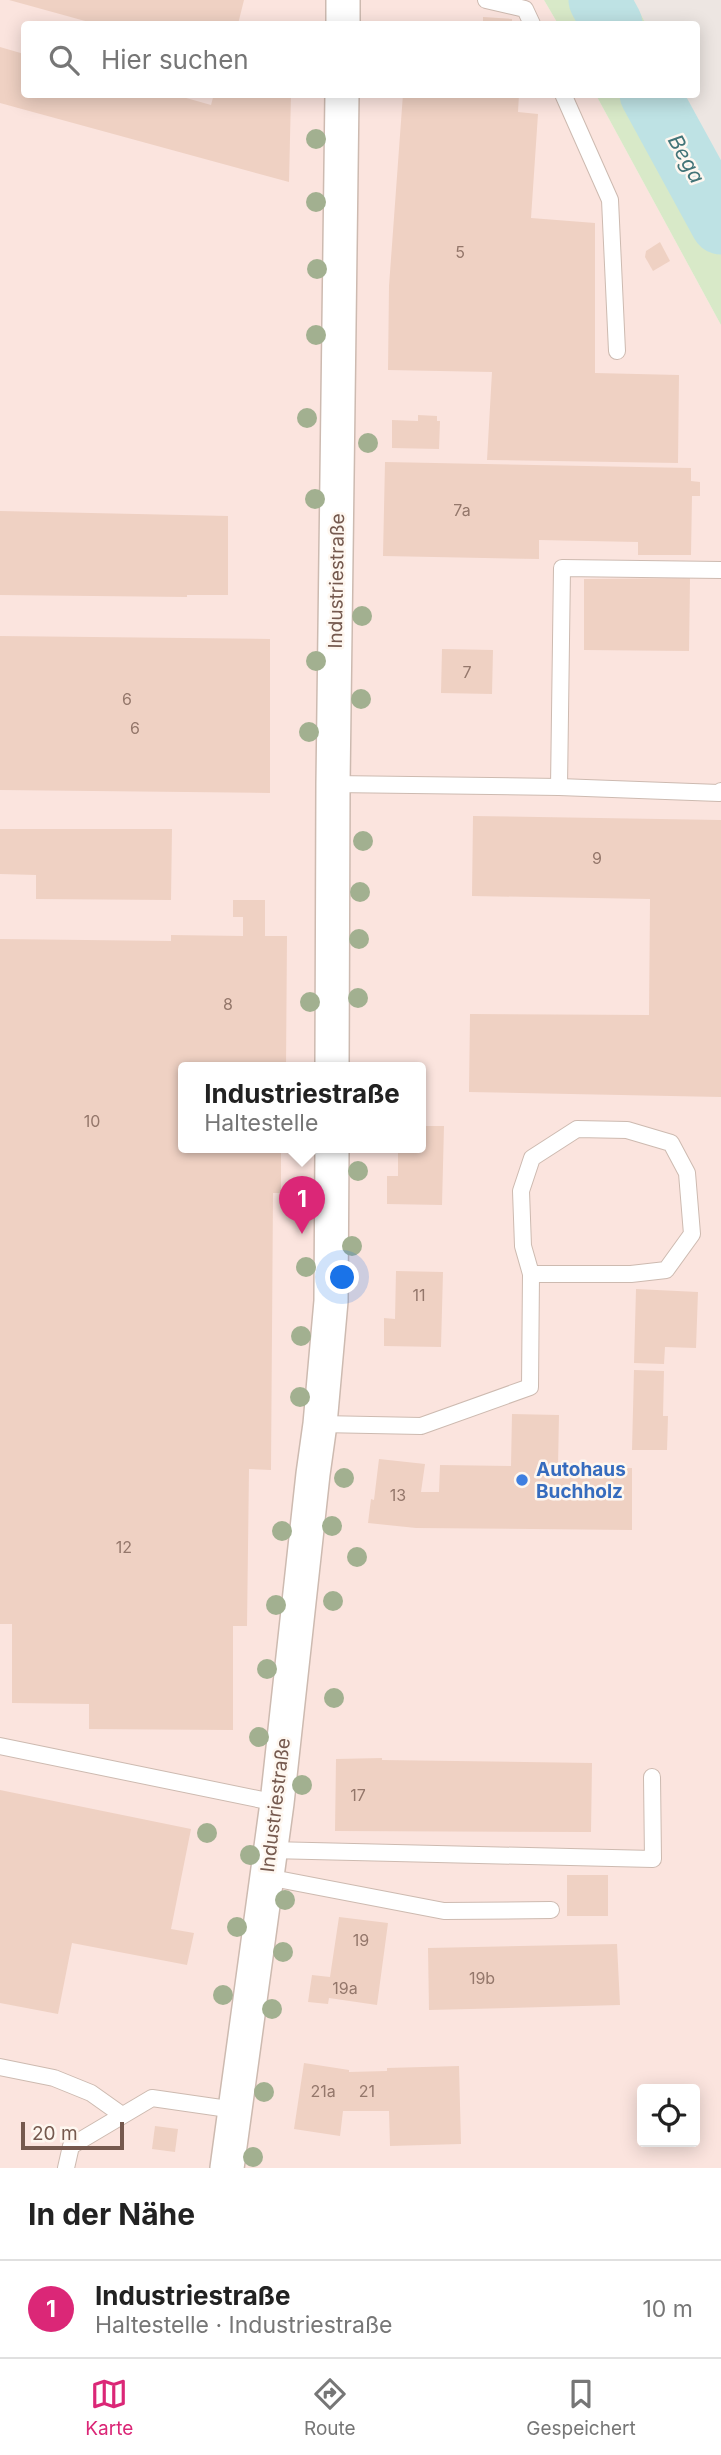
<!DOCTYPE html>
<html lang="de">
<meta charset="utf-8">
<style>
:root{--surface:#fff;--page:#f6f6f6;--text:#222;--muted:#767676;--line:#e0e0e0;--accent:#db2777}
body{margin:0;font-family:Inter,sans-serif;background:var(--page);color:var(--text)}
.controls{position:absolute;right:21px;bottom:21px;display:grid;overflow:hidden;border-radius:7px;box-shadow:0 4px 18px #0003}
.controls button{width:63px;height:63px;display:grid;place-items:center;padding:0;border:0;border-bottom:2px solid var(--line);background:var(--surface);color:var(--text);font:35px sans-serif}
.scale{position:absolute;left:21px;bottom:18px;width:103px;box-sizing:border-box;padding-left:7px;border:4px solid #75594e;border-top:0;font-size:19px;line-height:24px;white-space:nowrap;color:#75594e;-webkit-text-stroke:5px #fef7f0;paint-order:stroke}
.you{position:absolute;left:343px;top:1278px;width:24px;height:24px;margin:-18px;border:5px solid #fff;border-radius:50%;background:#1a73e8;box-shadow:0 0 0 10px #1a73e833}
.badge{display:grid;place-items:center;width:46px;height:46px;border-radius:50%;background:var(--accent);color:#fff;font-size:23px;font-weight:700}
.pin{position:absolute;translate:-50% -58px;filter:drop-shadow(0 2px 4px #0008)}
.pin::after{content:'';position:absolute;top:37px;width:24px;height:21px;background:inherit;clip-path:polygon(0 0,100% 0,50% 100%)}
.popup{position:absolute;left:178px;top:1062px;width:248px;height:91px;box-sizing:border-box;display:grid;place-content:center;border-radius:7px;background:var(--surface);filter:drop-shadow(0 2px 5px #0005);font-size:23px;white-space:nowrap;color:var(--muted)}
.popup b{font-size:26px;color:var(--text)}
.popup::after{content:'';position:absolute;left:50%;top:100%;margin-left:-14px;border:14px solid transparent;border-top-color:var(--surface)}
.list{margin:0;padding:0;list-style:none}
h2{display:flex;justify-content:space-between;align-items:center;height:91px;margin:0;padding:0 28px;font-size:30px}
h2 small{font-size:23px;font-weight:400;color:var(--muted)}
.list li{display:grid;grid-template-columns:46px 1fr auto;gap:21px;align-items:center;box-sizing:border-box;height:98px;padding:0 28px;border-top:2px solid var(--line)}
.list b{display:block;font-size:26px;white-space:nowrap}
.list p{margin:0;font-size:23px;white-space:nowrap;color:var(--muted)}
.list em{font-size:23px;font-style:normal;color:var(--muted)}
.icon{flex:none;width:38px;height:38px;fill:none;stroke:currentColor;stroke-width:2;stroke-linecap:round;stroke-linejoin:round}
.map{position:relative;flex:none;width:721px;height:2168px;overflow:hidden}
.search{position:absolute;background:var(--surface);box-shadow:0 4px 18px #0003;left:21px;right:21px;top:21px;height:77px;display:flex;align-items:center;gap:18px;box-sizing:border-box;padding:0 24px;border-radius:7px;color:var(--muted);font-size:26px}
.sheet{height:189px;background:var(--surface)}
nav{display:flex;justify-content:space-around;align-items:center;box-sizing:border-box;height:98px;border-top:2px solid var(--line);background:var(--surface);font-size:19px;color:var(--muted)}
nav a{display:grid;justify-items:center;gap:4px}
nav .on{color:var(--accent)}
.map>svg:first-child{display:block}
.commercial{fill:#fbe4de;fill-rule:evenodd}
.industrial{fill:#ede6e2}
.green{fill:#d8e9c8}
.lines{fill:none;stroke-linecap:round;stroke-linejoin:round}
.river{stroke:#bee2e4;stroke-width:61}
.building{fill:#efd1c3}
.lane-casing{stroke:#cdbab0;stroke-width:18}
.street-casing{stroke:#cdbab0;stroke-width:36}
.lane{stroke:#fff;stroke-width:16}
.street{stroke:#fff;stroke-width:33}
.tree{fill:#a2b090}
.shop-dot{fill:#3f7fe0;stroke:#fef7f0;stroke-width:2.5}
.labels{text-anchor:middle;stroke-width:5;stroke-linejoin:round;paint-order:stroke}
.number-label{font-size:16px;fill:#94776b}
.street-label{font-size:19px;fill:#75594e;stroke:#fef7f0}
.shop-label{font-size:19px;font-weight:bold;fill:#366cbe;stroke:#fef7f0;text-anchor:start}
.water-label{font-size:21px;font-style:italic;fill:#427478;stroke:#fef7f0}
</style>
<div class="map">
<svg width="721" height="2168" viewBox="0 0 721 2168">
<rect width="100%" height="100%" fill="#fbf3e9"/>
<path class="commercial" d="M0 0H544L558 24H24V94L596 95 721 325V2168H0ZM183 1068H421V1148H183ZM642 2089H695V2142H642Z"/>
<path class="industrial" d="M633 0H721V167L683 95 696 94V24H646Z"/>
<g class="green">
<path d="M544 0H633L646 24H558Z"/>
<path d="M596 95H683L721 167V325Z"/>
</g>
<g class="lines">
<g class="river">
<path d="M599 0 612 24"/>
<path d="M650 94 721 224"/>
</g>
</g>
<g class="building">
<path d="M9 0H244L238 24H162L148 21 147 24H96Z"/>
<path d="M483 17 512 19V24H483Z"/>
<path d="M0 47 24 54V94H172L211 105 214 94 291 95 289 182 0 103Z"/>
<path d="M403 94H519L518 112 538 114 531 218 595 223V373L679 375 678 463 487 460 492 372 388 370 389 286Z"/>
<path d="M660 242 670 261 653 271 645 257 646 251Z"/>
<path d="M418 415 437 416V421H440L439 449 392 448V420L418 421Z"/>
<path d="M385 462 691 468V481L700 482V496H692L691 555H638V542L539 540V559L383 556Z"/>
<path d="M0 511 228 516V595H187V597L0 595Z"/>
<path d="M690 578 689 651 584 650V579Z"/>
<path d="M0 636 270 639V793L0 790Z"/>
<path d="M442 649 493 650 492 694 441 693Z"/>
<path d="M473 816 721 820V1097L469 1092 470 1014 649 1015 650 899 472 896Z"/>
<path d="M0 829H172L171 900 36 899V875L0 874Z"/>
<path d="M233 900H265V936H287L286 1068H183V1148H281V1193H273L271 1470 249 1469 247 1626H233V1730L89 1729V1704L12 1703V1624H0V939L171 941V935L243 936V917H233Z"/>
<path d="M421 1126H444L442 1205 387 1204V1176H398V1148H421Z"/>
<path d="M396 1271 443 1272 441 1347 384 1346V1318L395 1319Z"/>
<path d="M636 1289 698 1292 696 1348 665 1347 664 1364 634 1363Z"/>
<path d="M634 1370 664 1371 663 1416H668L667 1450H632Z"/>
<path d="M512 1414 559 1415 558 1467 632 1468V1530L416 1528 368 1523 371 1499 374 1500 379 1459 425 1464 421 1492H439L440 1465 511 1466Z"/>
<path d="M382 1758V1760L592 1763 591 1832 335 1831 336 1759Z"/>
<path d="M0 1790 191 1829 171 1929 194 1933 187 1965 72 1943 58 2014 0 2003Z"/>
<rect x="567" y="1875" width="41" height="41"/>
<path d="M339 1917 388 1923 377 2005 329 1998 328 2004 308 2002 312 1975 330 1977Z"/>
<path d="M617 1944 620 2005 429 2010 428 1948Z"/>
<path d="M304 2063 349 2070V2072L387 2071V2068L459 2066 461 2144 390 2146 389 2111H343L340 2136 294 2129Z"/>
<path d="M155 2126 178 2129 175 2152 152 2149Z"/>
</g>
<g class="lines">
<g class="lane-casing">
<g id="lane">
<path d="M486 0 525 9 532 24"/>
<path d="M563 94 610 200 617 351"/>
<path d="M333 784 559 787 719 793 721 791"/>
<path d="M559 787 562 568 721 570"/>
<path d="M320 1424 421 1426 530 1387 531 1274H631L666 1270 692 1234 687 1173 671 1143 627 1130 577 1129 532 1158 521 1191 523 1246 531 1274"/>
<path d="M0 1746 277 1803"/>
<path d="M270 1850 653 1859 652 1777"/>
<path d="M267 1877 444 1911 551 1910"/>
<path d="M0 2067 54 2078 91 2093 122 2115"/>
<path d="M66 2168 71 2146 152 2098 235 2110"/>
</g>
</g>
<g class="street-casing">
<g id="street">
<path d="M343 24V0"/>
<path d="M332 1068 333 784 342 94"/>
<path d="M227 2168 277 1803 313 1474 320 1424 331 1301 332 1148"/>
</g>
</g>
<use href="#lane" class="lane"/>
<use href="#street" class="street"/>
</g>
<g class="tree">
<circle cx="316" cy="139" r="10"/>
<circle cx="316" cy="202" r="10"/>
<circle cx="317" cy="269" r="10"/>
<circle cx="316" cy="335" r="10"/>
<circle cx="307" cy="418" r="10"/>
<circle cx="368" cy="443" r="10"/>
<circle cx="315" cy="499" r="10"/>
<circle cx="362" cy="616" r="10"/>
<circle cx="316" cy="661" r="10"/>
<circle cx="361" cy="699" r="10"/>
<circle cx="309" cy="732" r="10"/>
<circle cx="363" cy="841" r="10"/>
<circle cx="360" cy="892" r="10"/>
<circle cx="359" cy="939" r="10"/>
<circle cx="358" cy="998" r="10"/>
<circle cx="310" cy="1002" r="10"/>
<circle cx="358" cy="1171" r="10"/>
<circle cx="302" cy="1207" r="10"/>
<circle cx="352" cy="1246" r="10"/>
<circle cx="306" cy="1267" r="10"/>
<circle cx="301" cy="1336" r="10"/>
<circle cx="300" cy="1397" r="10"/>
<circle cx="344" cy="1478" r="10"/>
<circle cx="332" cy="1526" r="10"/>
<circle cx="282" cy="1531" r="10"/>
<circle cx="357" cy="1557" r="10"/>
<circle cx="333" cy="1601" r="10"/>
<circle cx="276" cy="1605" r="10"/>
<circle cx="267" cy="1669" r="10"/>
<circle cx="334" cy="1698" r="10"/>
<circle cx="259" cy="1737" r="10"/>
<circle cx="302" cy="1785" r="10"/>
<circle cx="207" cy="1833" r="10"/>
<circle cx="250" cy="1855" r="10"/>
<circle cx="285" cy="1900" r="10"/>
<circle cx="237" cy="1927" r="10"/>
<circle cx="283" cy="1952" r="10"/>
<circle cx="223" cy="1995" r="10"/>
<circle cx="272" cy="2009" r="10"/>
<circle cx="264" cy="2092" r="10"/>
<circle cx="253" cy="2157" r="10"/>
</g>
<circle class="shop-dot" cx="522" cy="1480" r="7"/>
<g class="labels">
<g class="number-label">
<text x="460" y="258">5</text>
<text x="462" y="516">7a</text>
<text x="467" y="678">7</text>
<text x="127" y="705">6</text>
<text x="135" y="734">6</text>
<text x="597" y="864">9</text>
<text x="228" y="1010">8</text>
<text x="92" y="1127">10</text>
<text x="419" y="1301">11</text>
<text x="398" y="1501">13</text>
<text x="124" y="1553">12</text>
<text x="358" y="1801">17</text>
<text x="361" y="1946">19</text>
<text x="482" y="1984">19b</text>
<text x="345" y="1994">19a</text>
<text x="323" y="2097">21a</text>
<text x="367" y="2097">21</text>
</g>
<g class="street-label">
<text transform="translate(336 581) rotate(-89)" y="7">Industriestraße</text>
<text transform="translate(275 1805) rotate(-83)" y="7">Industriestraße</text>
</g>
<g class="shop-label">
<text x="536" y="1476">Autohaus<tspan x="536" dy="22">Buchholz</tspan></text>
</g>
<g class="water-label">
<text transform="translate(686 159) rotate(61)" y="7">Bega</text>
</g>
</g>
</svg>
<div class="controls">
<button><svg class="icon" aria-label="locate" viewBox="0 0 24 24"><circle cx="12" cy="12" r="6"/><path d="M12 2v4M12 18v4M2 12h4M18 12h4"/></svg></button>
</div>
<div class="scale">20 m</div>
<div class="you"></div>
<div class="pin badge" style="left:302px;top:1234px">1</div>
<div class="popup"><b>Industriestraße</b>Haltestelle</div>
<div class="search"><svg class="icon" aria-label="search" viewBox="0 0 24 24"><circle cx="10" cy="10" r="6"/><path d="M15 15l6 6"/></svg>Hier suchen</div>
</div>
<section class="sheet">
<h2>In der Nähe<small></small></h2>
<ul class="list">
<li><span class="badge">1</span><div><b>Industriestraße</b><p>Haltestelle · Industriestraße</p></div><em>10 m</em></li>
</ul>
</section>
<nav>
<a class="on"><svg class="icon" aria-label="map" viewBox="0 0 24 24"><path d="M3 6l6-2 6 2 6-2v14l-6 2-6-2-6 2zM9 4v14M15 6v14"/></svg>Karte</a>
<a><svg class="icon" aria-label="directions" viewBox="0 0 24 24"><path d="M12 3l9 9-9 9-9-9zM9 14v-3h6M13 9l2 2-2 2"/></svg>Route</a>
<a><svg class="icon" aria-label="saved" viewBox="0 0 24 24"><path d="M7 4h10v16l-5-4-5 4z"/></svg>Gespeichert</a>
</nav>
